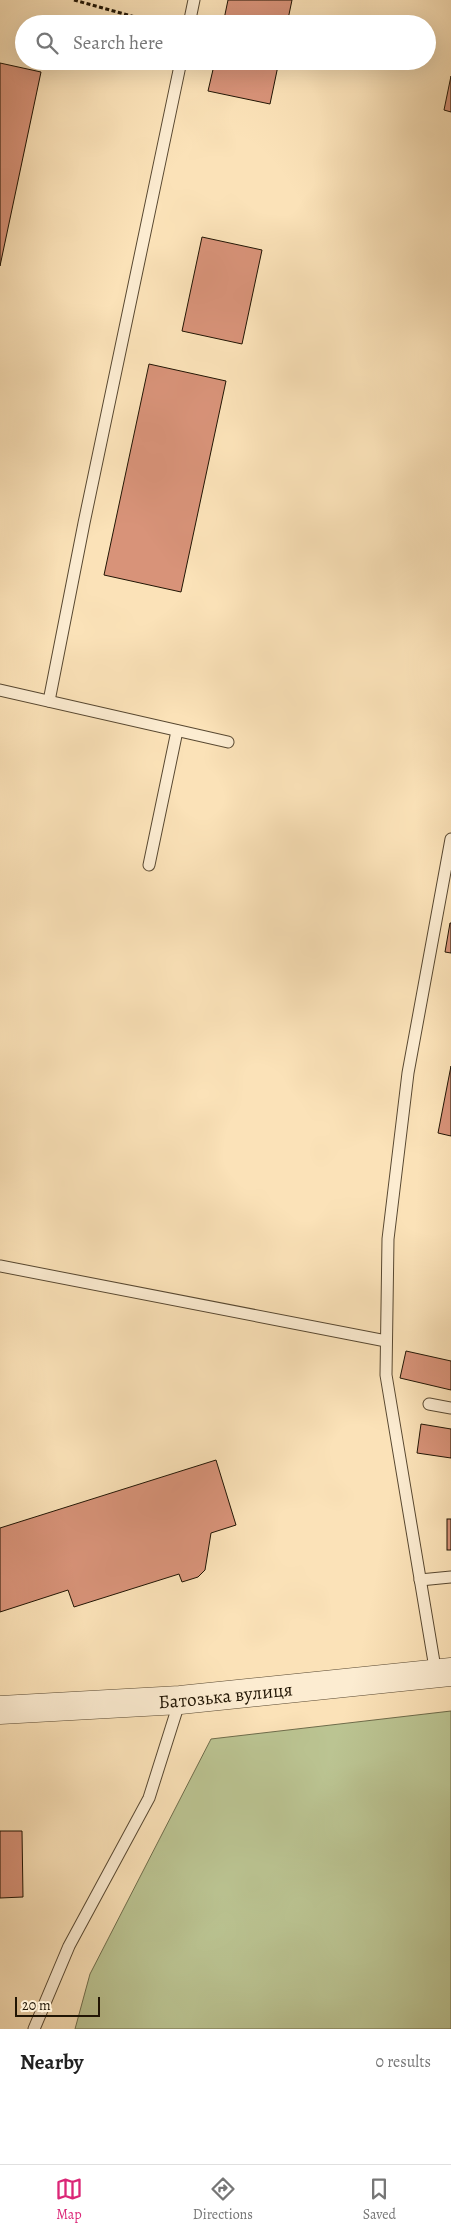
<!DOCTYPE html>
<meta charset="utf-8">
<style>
:root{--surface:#fff;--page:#f2f2f2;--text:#222;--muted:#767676;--line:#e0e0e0;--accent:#db2777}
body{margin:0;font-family:Alegreya,serif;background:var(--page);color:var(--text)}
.scale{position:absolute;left:15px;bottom:12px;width:85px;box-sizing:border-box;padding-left:5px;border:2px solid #211504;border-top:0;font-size:14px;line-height:18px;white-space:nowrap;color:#211504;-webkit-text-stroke:4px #fcecd1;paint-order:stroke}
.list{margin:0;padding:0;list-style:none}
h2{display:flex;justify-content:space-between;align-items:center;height:65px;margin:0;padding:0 20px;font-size:21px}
h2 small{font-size:16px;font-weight:400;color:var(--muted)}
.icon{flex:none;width:28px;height:28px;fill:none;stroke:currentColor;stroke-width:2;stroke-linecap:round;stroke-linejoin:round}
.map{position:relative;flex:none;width:451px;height:2029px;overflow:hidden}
.search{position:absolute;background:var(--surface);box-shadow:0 5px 20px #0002;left:15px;right:15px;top:15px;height:55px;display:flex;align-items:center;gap:12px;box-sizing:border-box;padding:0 18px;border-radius:28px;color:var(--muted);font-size:19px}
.sheet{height:135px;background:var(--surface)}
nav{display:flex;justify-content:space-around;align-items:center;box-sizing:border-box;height:70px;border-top:1px solid var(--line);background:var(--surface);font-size:14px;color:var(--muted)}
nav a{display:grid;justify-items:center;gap:2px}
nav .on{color:var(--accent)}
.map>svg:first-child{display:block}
.green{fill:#bbc492;stroke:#6e6c4b}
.building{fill:#d89379;stroke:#211504}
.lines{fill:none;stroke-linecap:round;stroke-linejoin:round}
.service-casing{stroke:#584831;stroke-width:13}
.tertiary-casing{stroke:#584831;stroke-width:29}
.path{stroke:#211504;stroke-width:3;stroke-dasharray:4 2.5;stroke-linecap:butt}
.service{stroke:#fcecd1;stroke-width:11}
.tertiary{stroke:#fcecd1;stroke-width:28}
.labels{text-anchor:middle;stroke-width:4;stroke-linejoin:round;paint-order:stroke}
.street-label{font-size:19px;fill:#211504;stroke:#fcecd1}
</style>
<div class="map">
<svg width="451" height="2029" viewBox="0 0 451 2029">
<rect width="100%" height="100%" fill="#fbe2b8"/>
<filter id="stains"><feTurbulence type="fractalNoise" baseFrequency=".004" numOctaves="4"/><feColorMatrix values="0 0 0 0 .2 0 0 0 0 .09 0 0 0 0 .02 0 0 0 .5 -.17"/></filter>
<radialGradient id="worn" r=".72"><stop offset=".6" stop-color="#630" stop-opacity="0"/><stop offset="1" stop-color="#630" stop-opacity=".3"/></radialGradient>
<path class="green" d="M451 1711V2029H75L90 1974 211 1739Z"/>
<g class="building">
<path d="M228 0H292L287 24H223Z"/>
<path d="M215 61H279L270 104 208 91Z"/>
<path d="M0 63 41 72 0 266Z"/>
<path d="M451 76V112L444 110Z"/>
<path d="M202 237 262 250 242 344 182 331Z"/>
<path d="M149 364 226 381 181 592 104 575Z"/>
<path d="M450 923H451V953L445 952Z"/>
<path d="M451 1066V1136L438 1133Z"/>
<path d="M406 1351 451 1361V1390L400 1378Z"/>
<path d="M421 1424 451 1429V1458L417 1453Z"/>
<path d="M216 1460 236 1525 211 1533 205 1570 198 1577 182 1582 179 1574 74 1607 68 1590 0 1612V1528Z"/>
<rect x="447" y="1519" width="4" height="31"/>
<path d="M0 1831H22L23 1897 0 1898Z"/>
</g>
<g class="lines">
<g class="service-casing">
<g id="service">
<path d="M189 24 194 0"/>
<path d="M0 690 228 742"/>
<path d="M49 701 84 523 181 61"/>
<path d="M149 865 177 731"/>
<path d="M0 1266 386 1341"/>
<path d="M429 1404 451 1408"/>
<path d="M420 1580 451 1577"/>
<path d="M436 1674 386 1375 388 1239 408 1073 451 839"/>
<path d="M34 2029 69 1946 149 1798 180 1700"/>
</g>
</g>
<g class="tertiary-casing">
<g id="tertiary">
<path id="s1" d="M0 1710 180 1700 451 1672"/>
</g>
</g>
<path class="path" d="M74 0 160 24"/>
<use href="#service" class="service"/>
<use href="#tertiary" class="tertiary"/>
</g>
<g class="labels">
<g class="street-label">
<text dy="7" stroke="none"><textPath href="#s1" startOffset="226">Батозька вулиця</textPath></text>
</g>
</g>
<rect width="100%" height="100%" filter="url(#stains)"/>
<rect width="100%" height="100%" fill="url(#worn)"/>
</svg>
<div class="scale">20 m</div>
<div class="search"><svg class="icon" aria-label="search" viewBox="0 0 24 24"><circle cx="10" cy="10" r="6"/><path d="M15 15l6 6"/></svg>Search here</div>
</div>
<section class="sheet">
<h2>Nearby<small>0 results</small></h2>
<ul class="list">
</ul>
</section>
<nav>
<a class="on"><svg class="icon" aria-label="map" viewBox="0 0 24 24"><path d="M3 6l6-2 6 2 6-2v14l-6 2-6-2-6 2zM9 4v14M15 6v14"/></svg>Map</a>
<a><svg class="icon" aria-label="directions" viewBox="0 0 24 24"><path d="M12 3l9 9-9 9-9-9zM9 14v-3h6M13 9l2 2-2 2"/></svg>Directions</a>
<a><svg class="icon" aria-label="saved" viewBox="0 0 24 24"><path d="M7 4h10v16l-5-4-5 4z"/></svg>Saved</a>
</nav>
